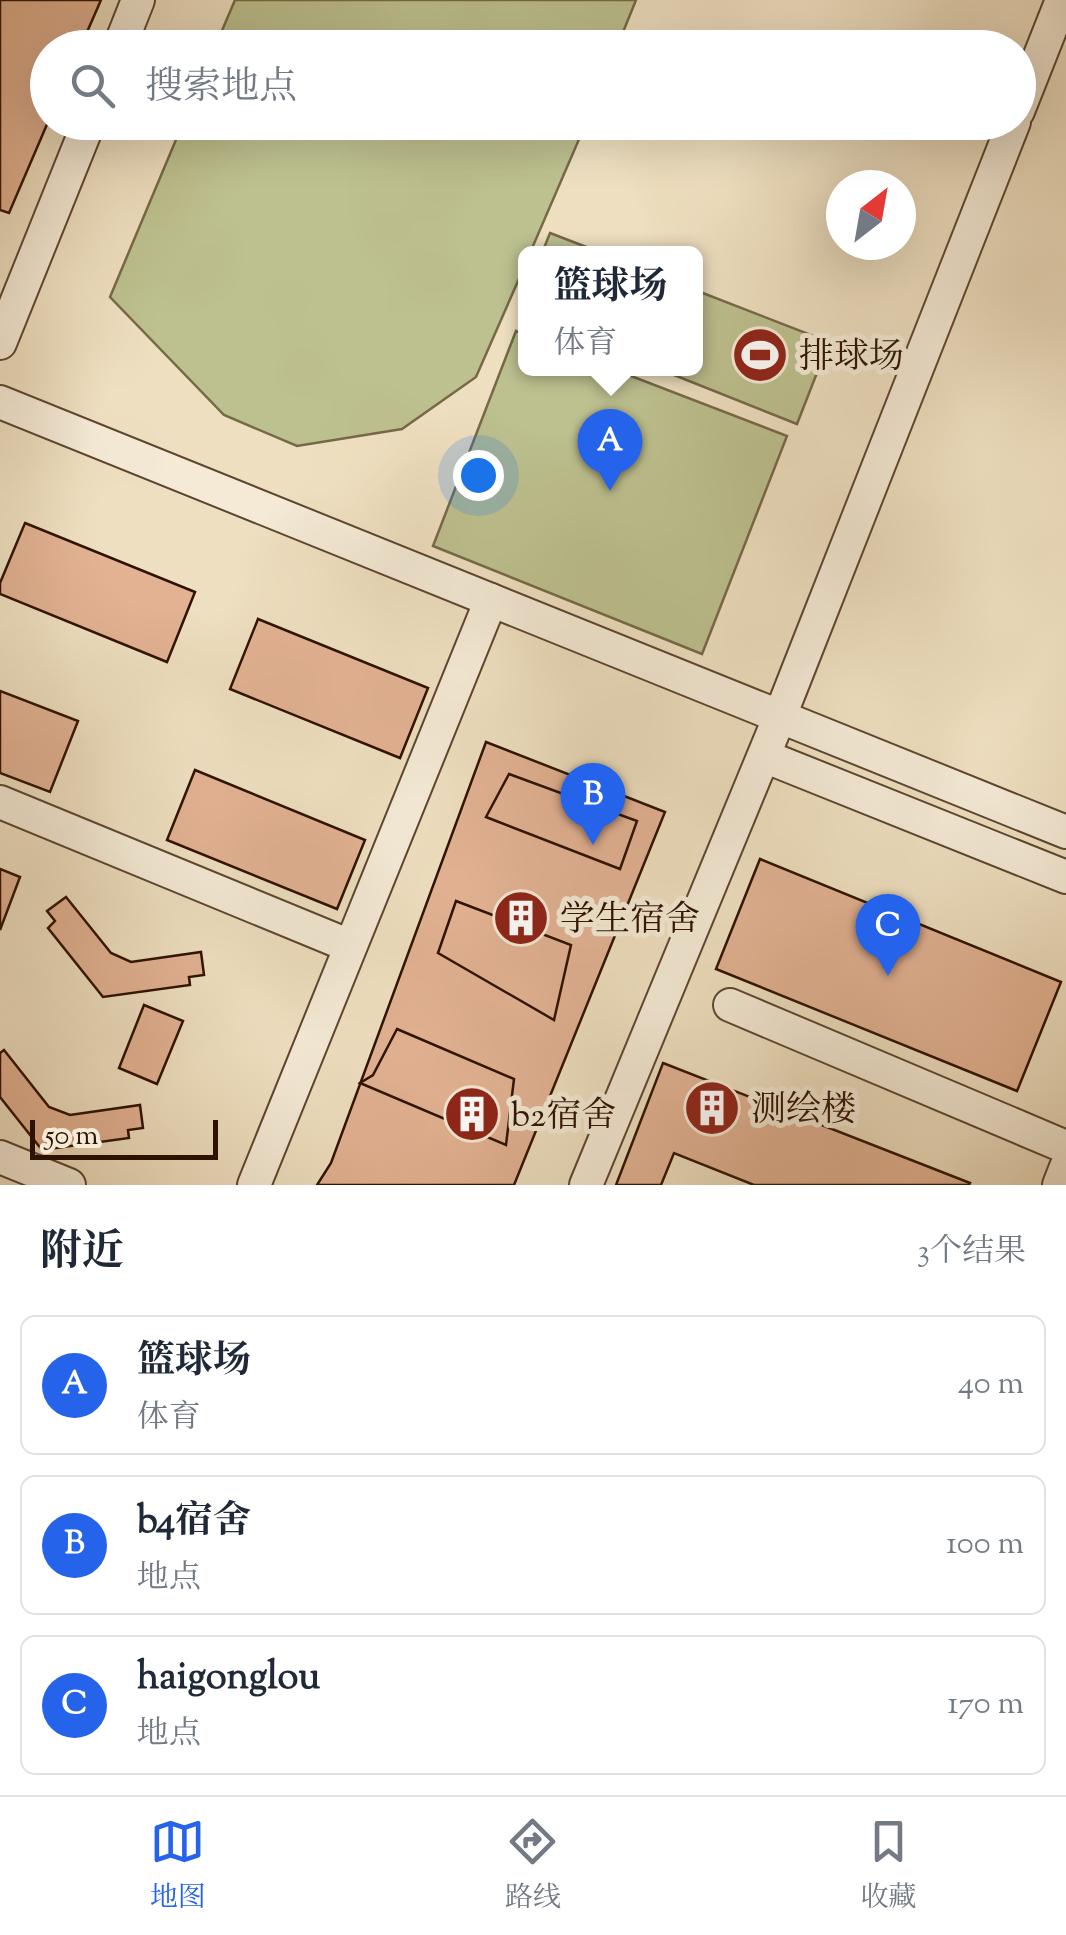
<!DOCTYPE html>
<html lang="zh">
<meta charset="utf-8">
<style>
:root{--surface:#fff;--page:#f2f2f3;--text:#1f2937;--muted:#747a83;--line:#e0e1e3;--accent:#2563eb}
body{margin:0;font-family:"Sorts Mill Goudy","Noto Serif SC",serif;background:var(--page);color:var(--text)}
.compass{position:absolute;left:826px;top:170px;width:90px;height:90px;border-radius:50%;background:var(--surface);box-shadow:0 10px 40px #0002;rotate:31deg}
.scale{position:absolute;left:30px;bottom:25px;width:188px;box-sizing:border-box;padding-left:10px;border:5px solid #2e1200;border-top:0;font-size:28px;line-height:35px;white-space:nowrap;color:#2e1200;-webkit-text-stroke:8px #f4ead6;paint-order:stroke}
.you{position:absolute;left:478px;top:475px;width:35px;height:35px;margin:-25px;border:8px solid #fff;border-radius:50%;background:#1a73e8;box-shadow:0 0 0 15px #1a73e833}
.badge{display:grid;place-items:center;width:65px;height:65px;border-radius:50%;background:var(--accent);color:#fff;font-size:32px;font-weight:700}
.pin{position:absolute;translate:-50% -82px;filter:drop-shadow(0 2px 5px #0008)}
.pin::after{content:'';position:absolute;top:52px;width:35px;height:30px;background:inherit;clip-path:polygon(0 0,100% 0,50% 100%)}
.popup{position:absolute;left:518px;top:246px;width:185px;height:130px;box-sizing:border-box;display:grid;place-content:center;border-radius:15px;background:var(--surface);filter:drop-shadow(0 2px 8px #0005);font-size:32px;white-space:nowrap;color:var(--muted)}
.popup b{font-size:38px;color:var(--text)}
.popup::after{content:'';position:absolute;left:50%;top:100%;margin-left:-20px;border:20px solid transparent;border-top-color:var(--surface)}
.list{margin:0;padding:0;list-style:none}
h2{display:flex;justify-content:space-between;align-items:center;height:130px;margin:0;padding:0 40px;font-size:42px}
h2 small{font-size:32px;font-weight:400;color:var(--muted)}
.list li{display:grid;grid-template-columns:65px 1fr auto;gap:30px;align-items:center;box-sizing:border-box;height:140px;margin:0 20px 20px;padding:0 20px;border:2px solid var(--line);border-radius:15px}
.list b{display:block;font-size:38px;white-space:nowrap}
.list p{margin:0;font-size:32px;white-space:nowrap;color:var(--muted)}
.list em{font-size:32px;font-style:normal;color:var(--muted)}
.icon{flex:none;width:55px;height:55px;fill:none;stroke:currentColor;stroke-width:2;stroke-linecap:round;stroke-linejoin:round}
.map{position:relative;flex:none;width:1066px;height:1185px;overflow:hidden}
.search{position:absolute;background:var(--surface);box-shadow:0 10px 40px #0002;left:30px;right:30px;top:30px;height:110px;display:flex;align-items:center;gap:25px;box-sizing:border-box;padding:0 35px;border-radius:55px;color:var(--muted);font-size:38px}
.sheet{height:610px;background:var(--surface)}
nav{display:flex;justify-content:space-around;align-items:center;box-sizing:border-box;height:140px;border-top:2px solid var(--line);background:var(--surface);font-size:28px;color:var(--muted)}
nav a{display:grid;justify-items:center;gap:5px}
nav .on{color:var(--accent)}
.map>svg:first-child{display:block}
.green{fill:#bdc08f;stroke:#766948;stroke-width:2.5}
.building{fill:#e2b293;stroke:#2e1200;stroke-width:2.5}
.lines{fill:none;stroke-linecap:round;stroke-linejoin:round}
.minor-casing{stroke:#5e4530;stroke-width:36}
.minor{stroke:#f4ead6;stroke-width:32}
.labels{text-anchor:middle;stroke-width:10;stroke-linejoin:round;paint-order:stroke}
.poi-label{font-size:35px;fill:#2e1200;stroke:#f4ead6;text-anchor:start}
</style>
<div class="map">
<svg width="1066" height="1185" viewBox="0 0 1066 1185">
<rect width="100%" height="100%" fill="#eedfc0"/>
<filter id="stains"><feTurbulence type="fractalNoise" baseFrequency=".002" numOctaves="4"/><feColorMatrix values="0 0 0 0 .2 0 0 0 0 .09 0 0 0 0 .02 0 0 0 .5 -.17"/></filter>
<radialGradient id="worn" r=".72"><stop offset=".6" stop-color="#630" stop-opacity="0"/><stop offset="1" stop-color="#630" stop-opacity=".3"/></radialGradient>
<g class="green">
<path d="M235 0H636L617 47H215Z"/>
<path d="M183 123V122L586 123 530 253 525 254V265L476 377 402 429 297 446 224 415 110 297Z"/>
<path d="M550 233 602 253H542Z"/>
<path d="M695 290 829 342 797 424 659 369 695 368Z"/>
<path d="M516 331 525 335V368L613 369 787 436 702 654 433 546Z"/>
</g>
<g class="building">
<path d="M0 0H101L80 48H48V122L9 213 0 210Z"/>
<path d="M25 523 195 592 167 662 0 594V583Z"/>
<path d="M258 619 428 688 400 758 230 689Z"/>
<path d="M0 691 78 721 50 792 0 773Z"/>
<path d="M486 742 665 812 514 1185H317L331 1163Z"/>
<path d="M195 770 365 840 337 909 167 840Z"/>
<path d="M509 774 637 821 620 869 486 817Z"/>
<path d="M760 859 1061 982 1017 1091 716 969Z"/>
<path d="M0 869 20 877 0 930Z"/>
<path d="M66 897 111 953 131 962 201 952 204 975 189 977 190 985 103 997 48 928 55 921 47 911Z"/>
<path d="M456 901 571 945 554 1020 438 953Z"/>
<path d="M144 1005 183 1021 157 1084 119 1068Z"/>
<path d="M397 1029 514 1079 506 1145 360 1083 373 1075Z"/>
<path d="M4 1050 49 1107 70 1115 140 1105 143 1128 128 1130 129 1138 42 1150 0 1097V1053Z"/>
<path d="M663 1063 970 1183 969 1185H754L674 1153 661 1185H616Z"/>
</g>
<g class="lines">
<g class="minor-casing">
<g id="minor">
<path d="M119 48 138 0"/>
<path d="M1018 111 1062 0"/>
<path d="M0 343 89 122"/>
<path d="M0 402 1066 832"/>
<path d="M764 756 1066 877"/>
<path d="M0 802 350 946"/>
<path d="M730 1005 1066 1147"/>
<path d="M0 1157 69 1185"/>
<path d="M254 1185 491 600"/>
<path d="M586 1185 780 716 1014 122"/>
<path d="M1059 1185 1066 1167"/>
</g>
</g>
<use href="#minor" class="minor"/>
</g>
<defs>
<g id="stadium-disc" transform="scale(2.875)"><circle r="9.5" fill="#8f2418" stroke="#f4ead6"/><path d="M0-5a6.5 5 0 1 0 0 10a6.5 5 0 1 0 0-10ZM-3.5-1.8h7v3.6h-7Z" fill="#fff"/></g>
<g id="building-disc" transform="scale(2.875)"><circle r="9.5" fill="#8f2418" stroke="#f4ead6"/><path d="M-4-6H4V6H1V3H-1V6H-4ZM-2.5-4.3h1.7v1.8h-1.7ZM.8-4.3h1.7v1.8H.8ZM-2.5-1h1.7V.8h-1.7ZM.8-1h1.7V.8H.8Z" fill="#fff"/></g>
</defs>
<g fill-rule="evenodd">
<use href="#stadium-disc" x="760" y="355"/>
<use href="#building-disc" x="521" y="918"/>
<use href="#building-disc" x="712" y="1108"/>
<use href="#building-disc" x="472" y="1114"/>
</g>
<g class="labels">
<g class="poi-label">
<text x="799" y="367">排球场</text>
<text x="560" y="930">学生宿舍</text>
<text x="751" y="1120">测绘楼</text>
<text x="511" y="1126">b2宿舍</text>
</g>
</g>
<rect width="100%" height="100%" filter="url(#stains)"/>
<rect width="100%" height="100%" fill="url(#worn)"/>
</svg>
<svg class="compass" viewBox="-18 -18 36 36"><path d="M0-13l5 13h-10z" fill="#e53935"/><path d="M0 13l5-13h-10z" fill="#747a83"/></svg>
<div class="scale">50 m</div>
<div class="you"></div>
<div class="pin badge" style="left:610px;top:491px">A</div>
<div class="popup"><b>篮球场</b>体育</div>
<div class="pin badge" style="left:593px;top:845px">B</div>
<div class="pin badge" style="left:888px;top:976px">C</div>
<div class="search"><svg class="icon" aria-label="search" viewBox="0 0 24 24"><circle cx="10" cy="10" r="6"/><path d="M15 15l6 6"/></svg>搜索地点</div>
</div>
<section class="sheet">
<h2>附近<small>3个结果</small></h2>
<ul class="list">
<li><span class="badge">A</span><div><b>篮球场</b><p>体育</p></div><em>40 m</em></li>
<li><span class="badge">B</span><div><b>b4宿舍</b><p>地点</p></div><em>100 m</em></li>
<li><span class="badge">C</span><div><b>haigonglou</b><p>地点</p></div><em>170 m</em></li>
</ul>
</section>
<nav>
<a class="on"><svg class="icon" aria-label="map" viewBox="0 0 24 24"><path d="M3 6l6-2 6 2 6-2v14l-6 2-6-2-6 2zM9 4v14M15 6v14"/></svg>地图</a>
<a><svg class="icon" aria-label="directions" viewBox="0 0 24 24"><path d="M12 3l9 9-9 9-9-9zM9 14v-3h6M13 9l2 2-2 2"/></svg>路线</a>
<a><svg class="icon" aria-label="saved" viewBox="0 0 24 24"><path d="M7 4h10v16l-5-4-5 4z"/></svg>收藏</a>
</nav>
